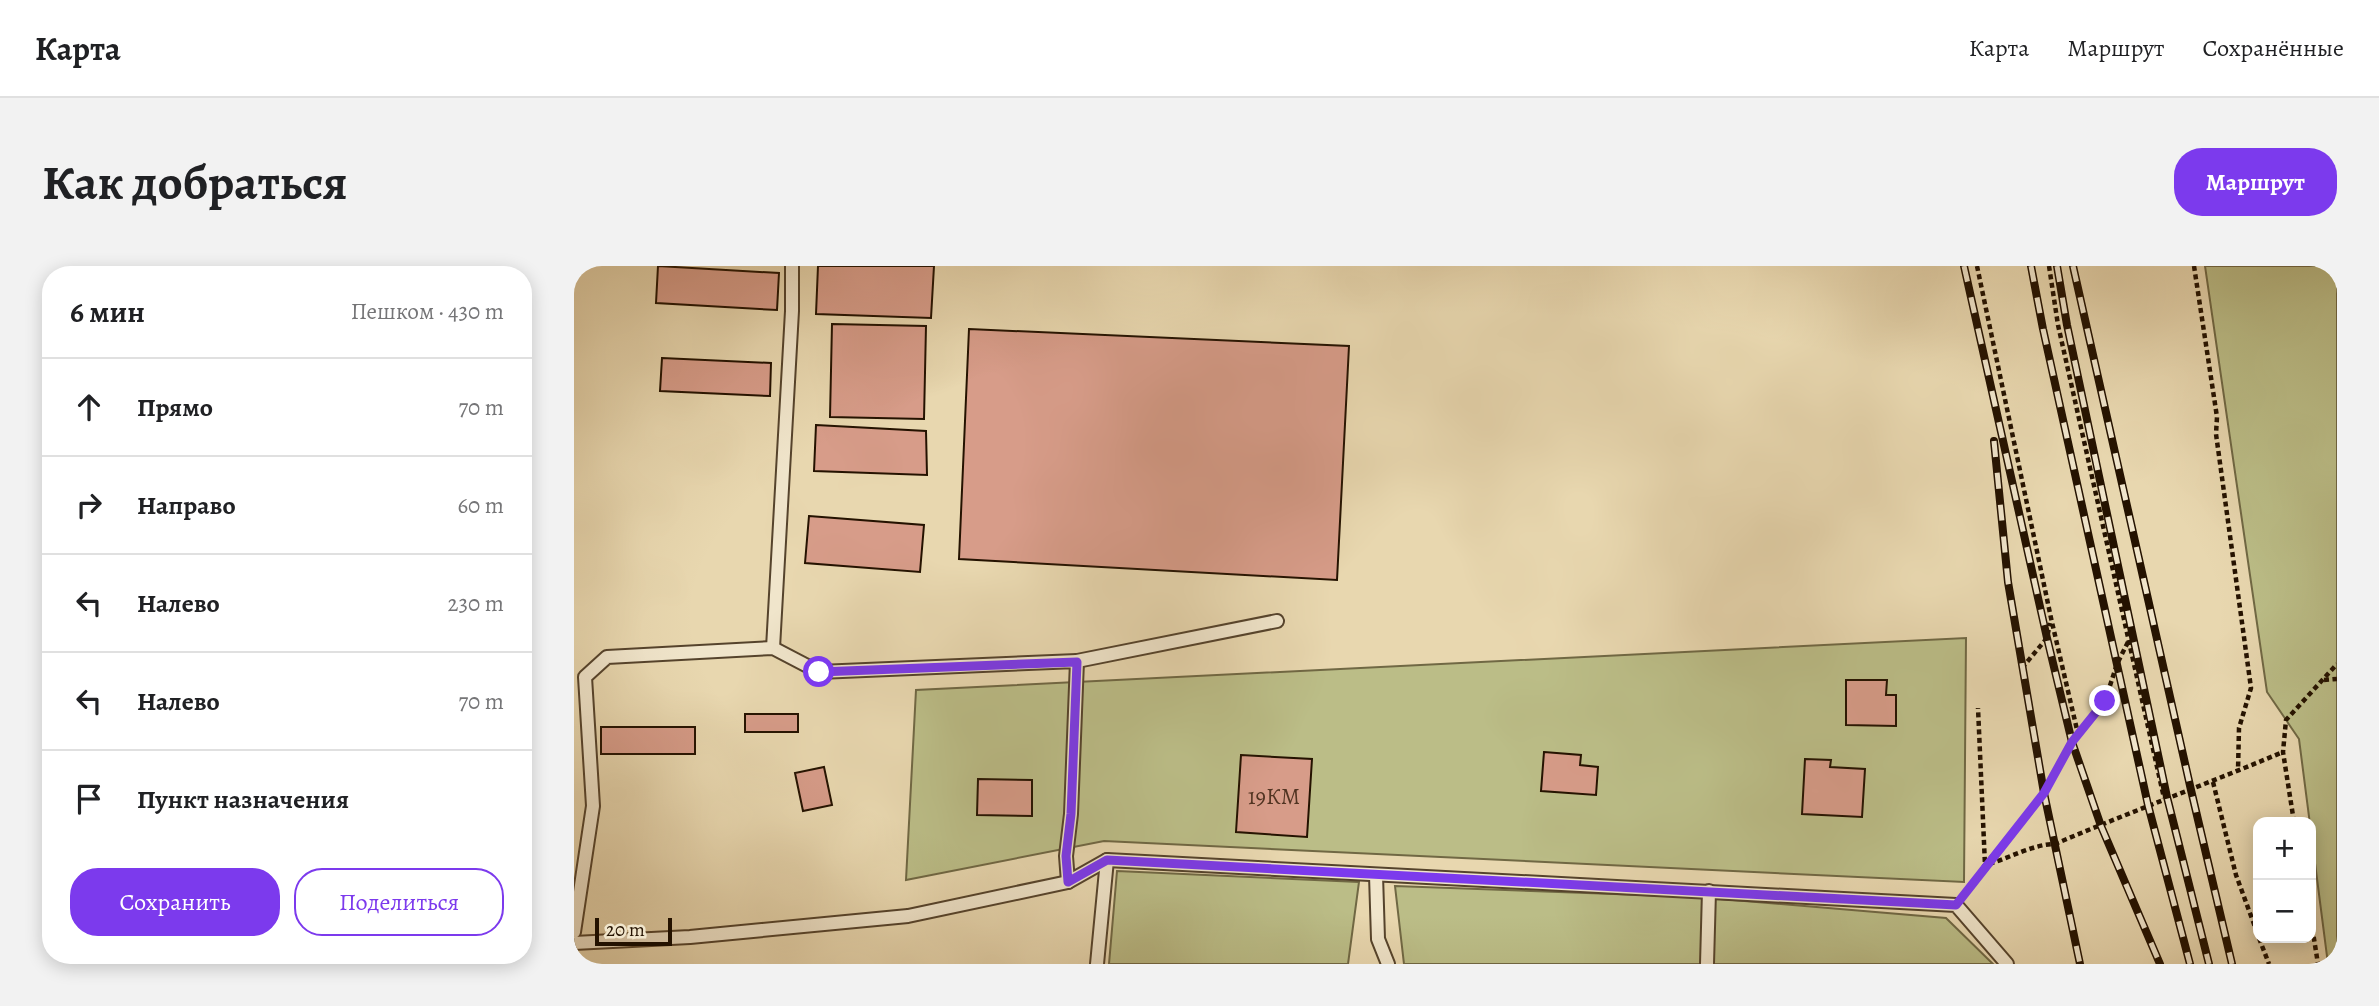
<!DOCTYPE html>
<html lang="ru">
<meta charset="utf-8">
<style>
:root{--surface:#fff;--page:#f2f2f2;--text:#202124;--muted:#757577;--line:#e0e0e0;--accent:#7c3aed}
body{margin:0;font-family:Alegreya,serif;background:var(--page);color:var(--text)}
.controls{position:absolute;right:21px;bottom:21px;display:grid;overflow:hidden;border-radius:14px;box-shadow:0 4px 18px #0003}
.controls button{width:63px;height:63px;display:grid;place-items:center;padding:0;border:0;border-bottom:2px solid var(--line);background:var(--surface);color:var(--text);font:35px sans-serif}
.scale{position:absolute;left:21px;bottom:18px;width:77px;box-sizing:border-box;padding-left:7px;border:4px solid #241200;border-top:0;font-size:19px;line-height:24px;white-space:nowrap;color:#241200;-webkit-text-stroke:5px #f0e5cb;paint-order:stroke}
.stop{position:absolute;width:21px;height:21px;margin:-16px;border:5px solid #7c3aed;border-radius:50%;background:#fff}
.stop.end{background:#7c3aed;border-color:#fff;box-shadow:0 2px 7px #0008}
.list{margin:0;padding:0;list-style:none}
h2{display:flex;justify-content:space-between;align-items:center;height:91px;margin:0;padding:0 28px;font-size:30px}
h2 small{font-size:23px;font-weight:400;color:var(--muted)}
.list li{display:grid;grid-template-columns:46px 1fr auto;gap:21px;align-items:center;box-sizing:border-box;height:98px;padding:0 28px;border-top:2px solid var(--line)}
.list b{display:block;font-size:26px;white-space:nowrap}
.list em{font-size:23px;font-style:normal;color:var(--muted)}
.actions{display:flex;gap:14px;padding:21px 28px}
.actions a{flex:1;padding:16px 0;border:2px solid var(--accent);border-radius:28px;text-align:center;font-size:24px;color:var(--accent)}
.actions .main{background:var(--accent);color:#fff}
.icon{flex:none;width:38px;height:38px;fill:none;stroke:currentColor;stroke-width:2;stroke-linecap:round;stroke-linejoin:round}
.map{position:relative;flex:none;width:1763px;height:698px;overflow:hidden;border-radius:28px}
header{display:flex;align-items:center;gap:42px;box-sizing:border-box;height:98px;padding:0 35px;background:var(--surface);border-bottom:2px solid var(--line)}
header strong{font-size:33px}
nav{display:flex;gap:38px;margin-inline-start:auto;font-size:24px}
.intro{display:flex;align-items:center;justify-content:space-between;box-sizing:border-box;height:168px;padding:0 42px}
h1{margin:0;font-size:49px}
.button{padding:18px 32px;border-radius:28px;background:var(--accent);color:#fff;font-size:24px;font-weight:700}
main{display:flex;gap:42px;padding:0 42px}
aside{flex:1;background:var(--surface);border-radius:28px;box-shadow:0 4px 18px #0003}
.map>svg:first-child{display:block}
.green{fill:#bbbd87;stroke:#706844;stroke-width:2}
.building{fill:#d79c89;stroke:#241200;stroke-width:2}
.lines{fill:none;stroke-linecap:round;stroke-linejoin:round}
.lane-casing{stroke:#55432c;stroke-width:16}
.path{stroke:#241200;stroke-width:4.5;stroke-dasharray:5 3.5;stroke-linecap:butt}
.lane{stroke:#f0e5cb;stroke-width:12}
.rail-casing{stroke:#241200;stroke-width:8}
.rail{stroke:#f0e5cb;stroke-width:5;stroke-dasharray:16;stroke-linecap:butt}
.route{stroke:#7c3aed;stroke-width:9}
.labels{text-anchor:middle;stroke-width:5;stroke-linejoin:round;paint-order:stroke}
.number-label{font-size:23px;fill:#513422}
</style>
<header>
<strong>Карта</strong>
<nav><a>Карта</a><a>Маршрут</a><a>Сохранённые</a></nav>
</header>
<div class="intro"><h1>Как добраться</h1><a class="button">Маршрут</a></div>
<main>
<aside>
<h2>6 мин<small>Пешком · 430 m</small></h2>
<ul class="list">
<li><svg class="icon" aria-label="ahead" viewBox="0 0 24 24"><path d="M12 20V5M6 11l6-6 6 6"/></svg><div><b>Прямо</b></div><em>70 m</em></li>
<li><svg class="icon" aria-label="right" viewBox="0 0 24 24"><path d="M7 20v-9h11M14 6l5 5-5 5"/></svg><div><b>Направо</b></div><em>60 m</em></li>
<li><svg class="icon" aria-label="left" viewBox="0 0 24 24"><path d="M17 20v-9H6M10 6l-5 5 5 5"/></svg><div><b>Налево</b></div><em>230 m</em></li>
<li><svg class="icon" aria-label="left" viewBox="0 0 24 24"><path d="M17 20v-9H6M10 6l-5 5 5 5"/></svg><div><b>Налево</b></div><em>70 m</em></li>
<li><svg class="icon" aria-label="arrive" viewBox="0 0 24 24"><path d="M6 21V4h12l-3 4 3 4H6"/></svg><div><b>Пункт назначения</b></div></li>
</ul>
<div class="actions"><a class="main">Сохранить</a><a>Поделиться</a></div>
</aside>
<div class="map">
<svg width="1763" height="698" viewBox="0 0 1763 698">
<rect width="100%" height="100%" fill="#e8d7af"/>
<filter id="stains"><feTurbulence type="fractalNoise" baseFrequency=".00286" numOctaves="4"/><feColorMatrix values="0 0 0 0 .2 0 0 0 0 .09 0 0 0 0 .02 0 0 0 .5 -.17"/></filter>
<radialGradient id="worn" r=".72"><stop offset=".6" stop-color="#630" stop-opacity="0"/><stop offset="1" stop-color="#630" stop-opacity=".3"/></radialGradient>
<g class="green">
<path d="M1631 0H1763V698H1754L1725 473 1693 426Z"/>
<path d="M1392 372 1390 616 530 575 332 614 342 424Z"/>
<path d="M543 605 785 616 774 698H535Z"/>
<path d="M821 620 1123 631 1372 652 1419 698H830Z"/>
</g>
<g class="building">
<path d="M84 0 205 7 203 44 82 37Z"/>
<path d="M244 0H360L357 52 242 48Z"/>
<path d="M258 58 352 60 350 153 256 151Z"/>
<path d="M395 63 775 80 763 314 385 293Z"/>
<path d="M88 92 197 97 196 130 86 125Z"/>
<path d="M242 159 352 165 353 209 240 205Z"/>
<path d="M235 250 350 259 346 306 231 297Z"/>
<path d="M1272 414H1313L1312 429H1322V460L1272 459Z"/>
<rect x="171" y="448" width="53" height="18"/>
<rect x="27" y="461" width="94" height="27"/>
<path d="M970 486 1007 489 1006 499 1024 501 1022 529 967 525Z"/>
<path d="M667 489 738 493 733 571 662 566Z"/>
<path d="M1231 493 1257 494 1256 501 1291 503 1288 551 1228 548Z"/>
<path d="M250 501 258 539 229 545 221 507Z"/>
<path d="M404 513 458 514V550L403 549Z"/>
</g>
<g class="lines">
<g class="lane-casing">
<g id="lane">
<path d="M199 382 218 45V0"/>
<path d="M503 395 703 355"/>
<path d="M802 609 804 673 814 698"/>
<path d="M0 666 19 540 11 411 33 391 199 382 245 406 503 395 497 548 492 590 494 616"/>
<path d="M0 677 116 671 334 650 494 616 533 594 1382 639 1433 698"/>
<path d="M523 698 533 594"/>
<path d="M1133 698 1135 625"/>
</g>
</g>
<g class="path">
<path d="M1403 0 1477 352 1504 468"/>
<path d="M1475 0 1484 59 1590 532"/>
<path d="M1620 0 1643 151 1642 168 1677 422 1665 462 1664 505"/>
<path d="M1554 376 1543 398 1531 435 1498 476 1470 527 1411 599C1434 593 1459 578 1481 578 1556 546 1633 518 1709 486"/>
<path d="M1448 402 1473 372 1476 357"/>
<path d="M1750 414 1763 413"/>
<path d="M1639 516 1662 609 1684 669"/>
<path d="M1720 556 1709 486 1712 454 1763 398"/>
<path d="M1393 624 1411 599 1404 442"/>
<path d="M1737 654 1744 698"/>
<path d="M1685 672 1695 698"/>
</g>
<use href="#lane" class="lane"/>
<g class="rail-casing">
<g id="rail">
<path d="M1390 0 1473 372 1498 476 1527 560 1586 698"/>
<path d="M1457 0 1469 63 1574 539 1616 698"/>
<path d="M1483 0 1493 59 1593 531 1635 698"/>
<path d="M1499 0 1617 524 1658 698"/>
<path d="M1420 175 1434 316 1470 527 1506 698"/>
</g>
</g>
<use href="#rail" class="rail"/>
</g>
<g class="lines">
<path class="route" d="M245 406 503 396 497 548 492 590 494 616 533 594 1382 639 1470 527 1498 476 1531 435"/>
</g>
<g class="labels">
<g class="number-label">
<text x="700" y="538">19КМ</text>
</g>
</g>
<rect width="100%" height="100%" filter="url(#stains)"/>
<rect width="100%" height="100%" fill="url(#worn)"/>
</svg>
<div class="controls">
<button>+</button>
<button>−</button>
</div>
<div class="scale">20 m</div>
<div class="stop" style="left:245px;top:406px"></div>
<div class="stop end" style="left:1531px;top:435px"></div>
</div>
</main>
